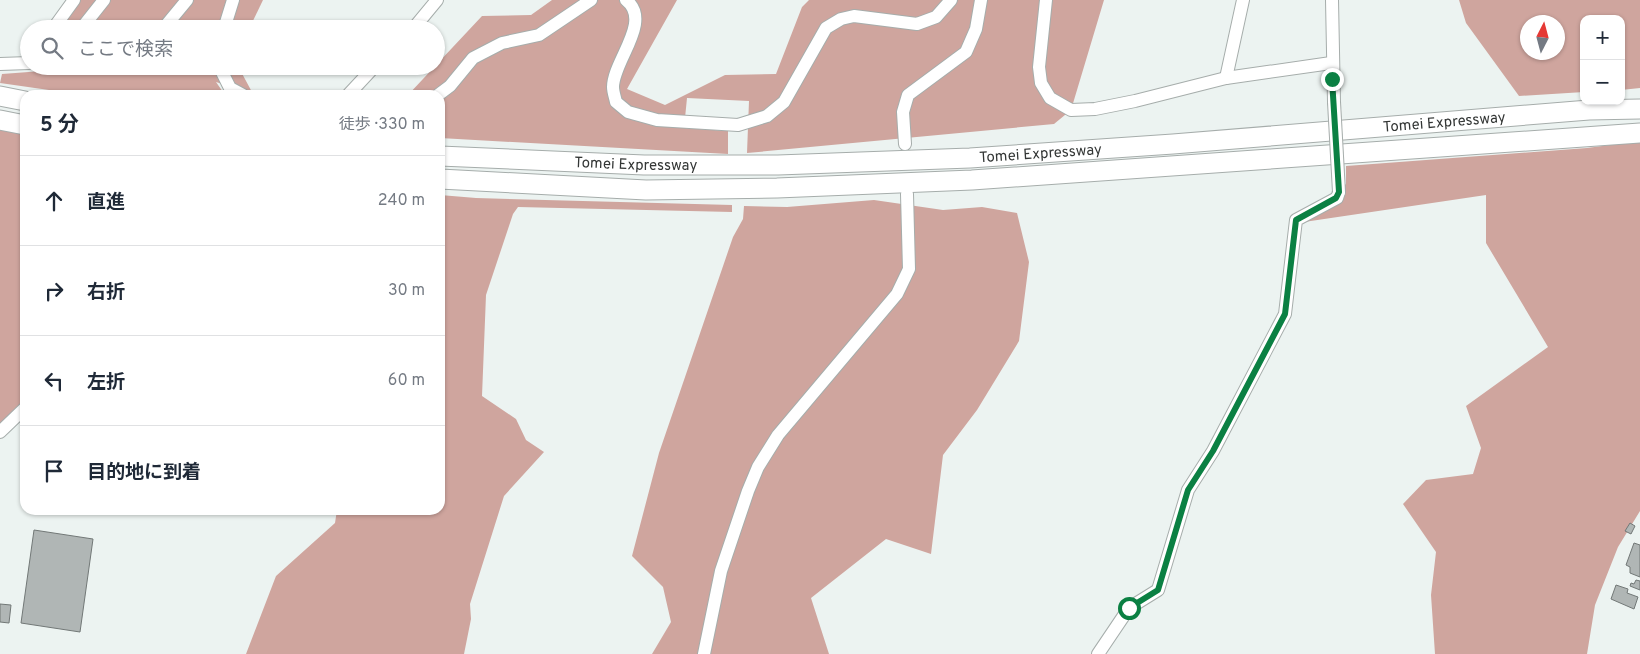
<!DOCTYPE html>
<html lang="ja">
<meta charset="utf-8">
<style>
:root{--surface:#fff;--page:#f6f6f7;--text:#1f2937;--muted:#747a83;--line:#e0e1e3}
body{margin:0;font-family:Overpass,"Noto Sans JP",sans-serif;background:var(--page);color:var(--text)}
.controls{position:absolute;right:15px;top:15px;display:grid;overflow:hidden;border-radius:10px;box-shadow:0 1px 4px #0004}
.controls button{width:45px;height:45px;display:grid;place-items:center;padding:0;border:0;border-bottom:1px solid var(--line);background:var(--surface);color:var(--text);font:25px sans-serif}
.compass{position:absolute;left:1520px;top:15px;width:45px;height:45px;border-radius:50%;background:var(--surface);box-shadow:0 1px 4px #0004;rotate:6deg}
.stop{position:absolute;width:15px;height:15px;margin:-11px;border:4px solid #0b8043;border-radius:50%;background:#fff}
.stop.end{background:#0b8043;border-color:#fff;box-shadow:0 1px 5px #0008}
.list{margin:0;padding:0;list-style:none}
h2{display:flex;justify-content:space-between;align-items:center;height:65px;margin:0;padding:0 20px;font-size:21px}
h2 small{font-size:16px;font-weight:400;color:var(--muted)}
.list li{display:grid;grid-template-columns:32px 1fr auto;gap:15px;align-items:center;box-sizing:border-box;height:90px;padding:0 20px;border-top:1px solid var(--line)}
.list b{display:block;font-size:19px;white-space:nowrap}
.list em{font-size:16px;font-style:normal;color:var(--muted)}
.icon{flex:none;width:28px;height:28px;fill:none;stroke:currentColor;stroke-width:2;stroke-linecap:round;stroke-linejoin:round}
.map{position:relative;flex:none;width:1640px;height:654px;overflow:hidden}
.search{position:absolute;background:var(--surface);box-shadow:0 1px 4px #0004;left:20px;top:20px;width:425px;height:55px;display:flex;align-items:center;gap:12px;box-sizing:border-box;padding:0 18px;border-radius:28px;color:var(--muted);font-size:19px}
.panel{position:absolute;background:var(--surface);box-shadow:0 1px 4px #0004;left:20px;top:90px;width:425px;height:425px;border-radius:15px}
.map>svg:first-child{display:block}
.forest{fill:#cfa59e;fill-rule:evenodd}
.building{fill:#b0b6b5;stroke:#727877}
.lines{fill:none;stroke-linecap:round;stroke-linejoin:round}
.minor-casing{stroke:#a6adab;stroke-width:14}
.highway-casing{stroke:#a6adab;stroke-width:21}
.minor{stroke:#fff;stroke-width:12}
.highway{stroke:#fff;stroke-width:19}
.minor-bridge-casing{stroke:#a6adab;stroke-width:14;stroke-linecap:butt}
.minor-bridge{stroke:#fff;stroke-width:12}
.route{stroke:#0b8043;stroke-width:6}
.labels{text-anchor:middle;stroke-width:4;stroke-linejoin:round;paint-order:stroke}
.street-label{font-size:15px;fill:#333635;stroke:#fff}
</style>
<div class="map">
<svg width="1640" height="654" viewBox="0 0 1640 654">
<rect width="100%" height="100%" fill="#ecf3f1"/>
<g class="forest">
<path d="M71 0H263L249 29H53Z"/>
<path d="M552 0H677L627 89 665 105 725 75 776 74 802 7 809 0H1104L1071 110 1054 124 747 153 749 101 687 98 684 128 728 131V154L440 138V95H408L482 16 531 15Z"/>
<path d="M1459 0H1640V88L1621 90V19H1584V92L1519 96 1466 23ZM1528 22H1558V52H1528Z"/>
<path d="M50 66H238L253 94 216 82 225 95H84L0 83 2 74 42 71Z"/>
<path d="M0 127 25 131V403L0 424Z"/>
<path d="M1640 141V511L1618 547 1595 605 1587 654H1435L1431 595 1436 552 1403 504 1426 480 1473 474 1481 448 1466 406 1548 347 1486 243V195L1304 222 1346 184V166L1587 148Z"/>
<path d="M440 195 476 198 732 205V212L518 207 513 214 486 295 482 396 516 419 526 440 544 452 504 496 470 604 471 619 464 654H246L276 576 335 523 337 510H440Z"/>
<path d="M874 200 943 210 982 207 1017 213 1029 262 1019 341 977 410 943 455 931 554 886 539 811 598 829 654H652L671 622 663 587 632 556 659 453 733 237 743 219 744 206 787 207Z"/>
</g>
<g class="building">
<path d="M1630 523 1635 526 1631 534 1625 531Z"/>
<path d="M34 530 93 539 80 632 21 623Z"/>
<path d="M1634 543 1640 545V577L1630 573V567L1626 565Z"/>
<path d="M1636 580 1640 581V590L1630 586 1631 583 1634 584Z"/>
<path d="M1616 585 1628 589 1627 593 1638 597 1634 609 1611 599Z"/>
<path d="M0 604 11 605 9 623 0 622Z"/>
</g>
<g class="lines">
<g class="minor-casing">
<g id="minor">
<path d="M626 0C653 21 613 61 613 87 613 92 615 97 616 102L628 112 657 120 738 125 767 116 784 102 826 28 841 19 854 16 917 24 936 17 951 0"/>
<path d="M1046 0 1039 67 1041 83 1050 98 1071 110 1095 109 1135 101 1226 78 1331 63"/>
<path d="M1332 0 1334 102"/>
<path d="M53 29 74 0"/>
<path d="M81 29 104 0"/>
<path d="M163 29 187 0"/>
<path d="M224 29 233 0"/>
<path d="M413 29 437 0"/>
<path d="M0 64 29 63"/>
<path d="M219 66 230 88 243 95"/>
<path d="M1226 78 1243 0"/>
<path d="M348 95 375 66"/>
<path d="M438 95 450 86 473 58 502 43 539 35 591 0"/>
<path d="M905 144 903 112 908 95 966 52 976 29 981 0"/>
<path d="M0 432 25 408"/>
<path d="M704 654 721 571 748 491 758 467 778 435 897 294 909 269 907 194"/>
<path d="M1098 654 1129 608 1158 590 1188 490 1213 451 1285 314 1296 220 1337 198 1339 192"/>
</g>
</g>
<g class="highway-casing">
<g id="highway">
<path d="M0 96 25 101"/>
<path d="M0 120 25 125"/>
<path id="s1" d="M440 156 644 165H778L970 158 1173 144 1589 110 1640 109"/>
<path d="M440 179 646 190 777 188 972 180 1640 133"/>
</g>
</g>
<use href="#minor" class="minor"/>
<use href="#highway" class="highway"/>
<g class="minor-bridge-casing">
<path id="minor-bridge" d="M1334 102 1339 192"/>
</g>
<use href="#minor-bridge" class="minor-bridge"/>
</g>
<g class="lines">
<path class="route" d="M1129 608 1158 590 1188 490 1213 451 1285 314 1296 220 1336 198 1339 192 1332 79"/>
</g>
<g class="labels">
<g class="street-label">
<text dy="5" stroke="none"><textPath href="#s1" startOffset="1006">Tomei Expressway</textPath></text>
<text dy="5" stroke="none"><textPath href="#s1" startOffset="601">Tomei Expressway</textPath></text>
<text dy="5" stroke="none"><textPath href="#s1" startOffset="196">Tomei Expressway</textPath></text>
</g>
</g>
</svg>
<div class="controls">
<button>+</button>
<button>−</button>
</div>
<svg class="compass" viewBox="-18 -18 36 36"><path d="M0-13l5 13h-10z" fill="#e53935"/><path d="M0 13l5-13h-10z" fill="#747a83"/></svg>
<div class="stop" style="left:1129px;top:608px"></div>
<div class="stop end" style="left:1332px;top:79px"></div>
<div class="search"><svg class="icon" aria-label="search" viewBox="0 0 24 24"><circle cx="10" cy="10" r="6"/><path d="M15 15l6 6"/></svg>ここで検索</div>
<section class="panel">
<h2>5 分<small>徒歩 · 330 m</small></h2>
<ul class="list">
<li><svg class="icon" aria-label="ahead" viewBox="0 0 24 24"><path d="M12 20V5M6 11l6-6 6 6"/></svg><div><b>直進</b></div><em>240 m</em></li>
<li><svg class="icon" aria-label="right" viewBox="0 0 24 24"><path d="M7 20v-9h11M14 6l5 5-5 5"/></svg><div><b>右折</b></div><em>30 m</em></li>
<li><svg class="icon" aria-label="left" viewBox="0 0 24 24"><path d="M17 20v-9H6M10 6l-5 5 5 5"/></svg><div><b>左折</b></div><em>60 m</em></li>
<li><svg class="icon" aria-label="arrive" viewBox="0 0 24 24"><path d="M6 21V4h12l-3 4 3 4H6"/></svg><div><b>目的地に到着</b></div></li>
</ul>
</section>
</div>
